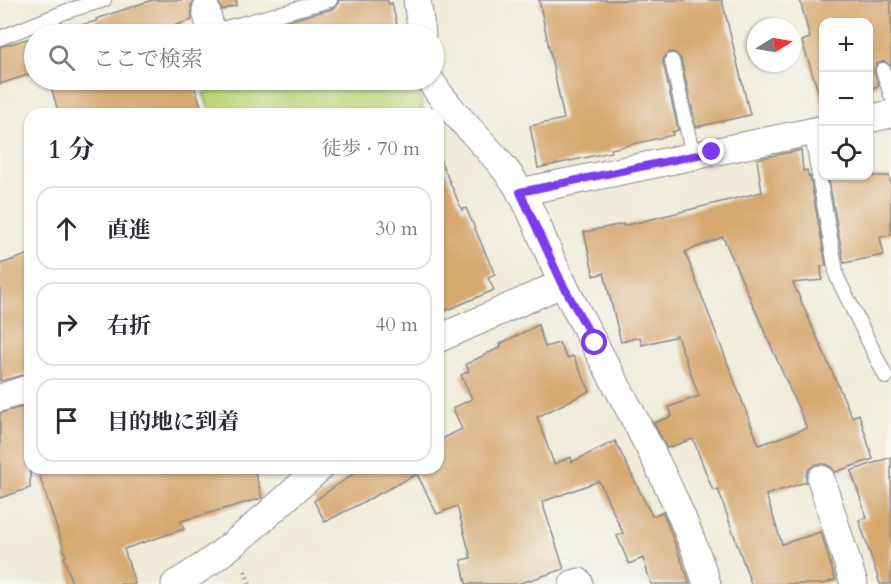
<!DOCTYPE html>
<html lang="ja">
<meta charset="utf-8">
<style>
:root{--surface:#fff;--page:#f7f7f7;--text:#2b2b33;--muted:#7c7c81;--line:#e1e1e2}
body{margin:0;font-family:Cardo,"Noto Serif JP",serif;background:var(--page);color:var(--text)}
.controls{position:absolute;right:18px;top:18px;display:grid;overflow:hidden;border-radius:12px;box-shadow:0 2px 4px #0004}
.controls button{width:54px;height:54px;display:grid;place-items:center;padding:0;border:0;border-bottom:2px solid var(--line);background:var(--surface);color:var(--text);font:30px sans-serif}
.compass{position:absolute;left:747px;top:18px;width:54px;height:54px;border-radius:50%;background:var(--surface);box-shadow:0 2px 4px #0004;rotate:79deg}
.stop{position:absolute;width:18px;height:18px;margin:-14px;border:4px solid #7c3aed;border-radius:50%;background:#fff}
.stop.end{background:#7c3aed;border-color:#fff;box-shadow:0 2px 6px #0008}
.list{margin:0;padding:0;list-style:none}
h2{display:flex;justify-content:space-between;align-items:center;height:78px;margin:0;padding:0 24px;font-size:26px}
h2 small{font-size:20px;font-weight:400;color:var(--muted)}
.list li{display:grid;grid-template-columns:39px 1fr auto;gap:18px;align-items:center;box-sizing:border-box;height:84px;margin:0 12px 12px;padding:0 12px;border:2px solid var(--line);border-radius:18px}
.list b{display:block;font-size:22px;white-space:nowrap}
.list em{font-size:20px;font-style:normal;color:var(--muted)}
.icon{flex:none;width:33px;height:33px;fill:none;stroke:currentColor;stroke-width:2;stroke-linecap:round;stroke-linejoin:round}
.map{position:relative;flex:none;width:891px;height:584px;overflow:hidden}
.search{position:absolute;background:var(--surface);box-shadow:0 2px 4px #0004;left:24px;top:24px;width:420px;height:66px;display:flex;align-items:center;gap:15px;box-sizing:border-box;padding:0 21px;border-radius:33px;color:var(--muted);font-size:22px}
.panel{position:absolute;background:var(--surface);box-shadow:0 2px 4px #0004;left:24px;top:108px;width:420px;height:366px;border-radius:18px}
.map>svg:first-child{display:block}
.park{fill:#bbd67c;stroke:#6e7c5c;stroke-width:1.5}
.building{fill:#d5a86f;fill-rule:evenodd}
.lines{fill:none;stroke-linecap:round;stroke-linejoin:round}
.lane-casing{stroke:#89878a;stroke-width:16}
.street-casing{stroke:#89878a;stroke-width:29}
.path{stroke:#89878a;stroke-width:4;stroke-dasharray:1.5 4.5;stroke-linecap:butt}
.lane{stroke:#fff;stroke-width:14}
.street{stroke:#fff;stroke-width:27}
.route{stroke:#7c3aed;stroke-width:8}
</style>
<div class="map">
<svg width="891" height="584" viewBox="0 0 891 584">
<rect width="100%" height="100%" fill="#f6f6f2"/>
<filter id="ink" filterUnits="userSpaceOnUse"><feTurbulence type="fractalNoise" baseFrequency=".0167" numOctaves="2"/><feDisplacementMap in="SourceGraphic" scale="12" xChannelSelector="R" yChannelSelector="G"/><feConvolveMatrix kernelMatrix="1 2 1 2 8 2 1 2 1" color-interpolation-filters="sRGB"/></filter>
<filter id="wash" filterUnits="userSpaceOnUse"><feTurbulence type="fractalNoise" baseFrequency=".008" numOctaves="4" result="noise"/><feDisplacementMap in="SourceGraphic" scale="24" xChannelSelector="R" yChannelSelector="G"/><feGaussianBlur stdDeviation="1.35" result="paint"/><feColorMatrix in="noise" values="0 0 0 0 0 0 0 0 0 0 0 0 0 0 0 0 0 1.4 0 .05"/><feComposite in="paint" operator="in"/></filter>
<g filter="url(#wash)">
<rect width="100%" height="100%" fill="#f0ecd9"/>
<path class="park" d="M258 80H417L423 109 408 114H211L203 93Z"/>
<g id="blocks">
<g class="building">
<path d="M152 0H194L191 6 192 20 148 34H45L97 21 96 19Z"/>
<path d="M218 0H236L237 5 222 10Z"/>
<path d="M339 0H387L389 4 392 3 399 34H283L280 23 332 9 337 6Z"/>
<path d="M539 0H722L750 115 696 127 681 59 675 53 670 52 664 58 663 62 678 130 672 132 673 135 611 149V152L538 168 530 126 564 119Z"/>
<path d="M800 0H891V66L884 61 876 64 874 72 879 86 868 89V22H824V103L822 104 802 41 810 38Z"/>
<path d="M34 37V73L0 84V47Z"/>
<path d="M49 80H192L204 114H59Z"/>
<path d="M801 150 803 171 807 170 808 176H810L826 266 821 267 822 280 793 283 852 417 859 414 873 459 835 472 831 467 825 464H816L809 469 806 475V482L766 495 782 544 821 532 835 580 823 584H751L718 489 713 491 693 439 667 448 654 423 672 416 669 407 699 396 677 336 642 345 640 337 621 342 604 273 594 276 584 232 623 224V226L762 192 757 159ZM723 237 807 428 759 445 685 252Z"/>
<path d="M438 155 462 210 466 208 495 275 488 278 494 290 438 314Z"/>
<path d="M828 176H889L891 188V235L880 237 884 255 844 263Z"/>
<path d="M30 254V373L0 381V264Z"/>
<path d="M538 325 545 347 559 343 567 358 573 356 590 391 537 417 554 464 571 457 572 462 615 441 652 516 663 512 690 584H651L643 558 629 564 617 536 623 533 599 481 542 502 564 569 518 584H466L461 560 471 558 457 506 437 514 417 474 325 522 314 501 362 468H438V441L462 429 453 408 472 399 461 375 469 371 466 364 501 347 500 344Z"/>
<path d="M30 405V488L0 498V413Z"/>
<path d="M891 457V584H880L859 520 867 518 851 471Z"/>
<path d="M37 468H254L262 498 181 521 184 529 124 549 135 584H72L64 557 66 556Z"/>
</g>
</g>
</g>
<g filter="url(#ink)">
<use href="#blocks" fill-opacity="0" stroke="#89878a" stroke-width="1.5"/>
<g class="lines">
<g class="lane-casing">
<g id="lane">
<path d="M207 33 330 0"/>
<path d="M0 38 70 10 104 0"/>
<path d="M672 61 693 156"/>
<path d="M883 70 891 95"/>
<path d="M811 131 837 277 886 377"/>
</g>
</g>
<g class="street-casing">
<g id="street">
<path d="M417 0 422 34"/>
<path d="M206 10 211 31"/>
<path d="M430 80C455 120 494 149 519 189 537 218 547 254 563 284 613 383 673 478 707 584"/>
<path d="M868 119 891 114"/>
<path d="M520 192 824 129"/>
<path d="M438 339 563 283"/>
<path d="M0 398 30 388"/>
<path d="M821 479 854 584"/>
<path d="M175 584C228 554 274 508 320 468"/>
<path d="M573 584 579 582V584"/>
</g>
</g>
<path class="path" d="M245 571 250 584"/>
<use href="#lane" class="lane"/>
<use href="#street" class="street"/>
</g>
</g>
<g class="lines" filter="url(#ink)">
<path class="route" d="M595 343 562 283 520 192 712 152"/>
</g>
</svg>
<div class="controls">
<button>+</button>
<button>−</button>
<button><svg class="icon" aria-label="locate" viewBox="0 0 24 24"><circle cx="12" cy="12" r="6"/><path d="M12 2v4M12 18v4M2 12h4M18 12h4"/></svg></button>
</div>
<svg class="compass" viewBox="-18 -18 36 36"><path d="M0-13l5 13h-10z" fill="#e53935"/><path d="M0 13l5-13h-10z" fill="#7c7c81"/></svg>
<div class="stop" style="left:595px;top:343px"></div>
<div class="stop end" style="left:712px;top:152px"></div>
<div class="search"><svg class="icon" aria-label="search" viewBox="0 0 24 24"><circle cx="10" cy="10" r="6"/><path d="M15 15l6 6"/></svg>ここで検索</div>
<section class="panel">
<h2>1 分<small>徒歩 · 70 m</small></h2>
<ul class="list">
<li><svg class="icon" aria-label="ahead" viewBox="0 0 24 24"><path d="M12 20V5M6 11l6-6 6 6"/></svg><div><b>直進</b></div><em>30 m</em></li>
<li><svg class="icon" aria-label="right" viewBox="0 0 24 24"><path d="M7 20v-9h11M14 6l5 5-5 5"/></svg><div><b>右折</b></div><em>40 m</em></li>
<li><svg class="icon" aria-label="arrive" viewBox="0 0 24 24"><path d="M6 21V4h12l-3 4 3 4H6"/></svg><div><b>目的地に到着</b></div></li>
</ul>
</section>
</div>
